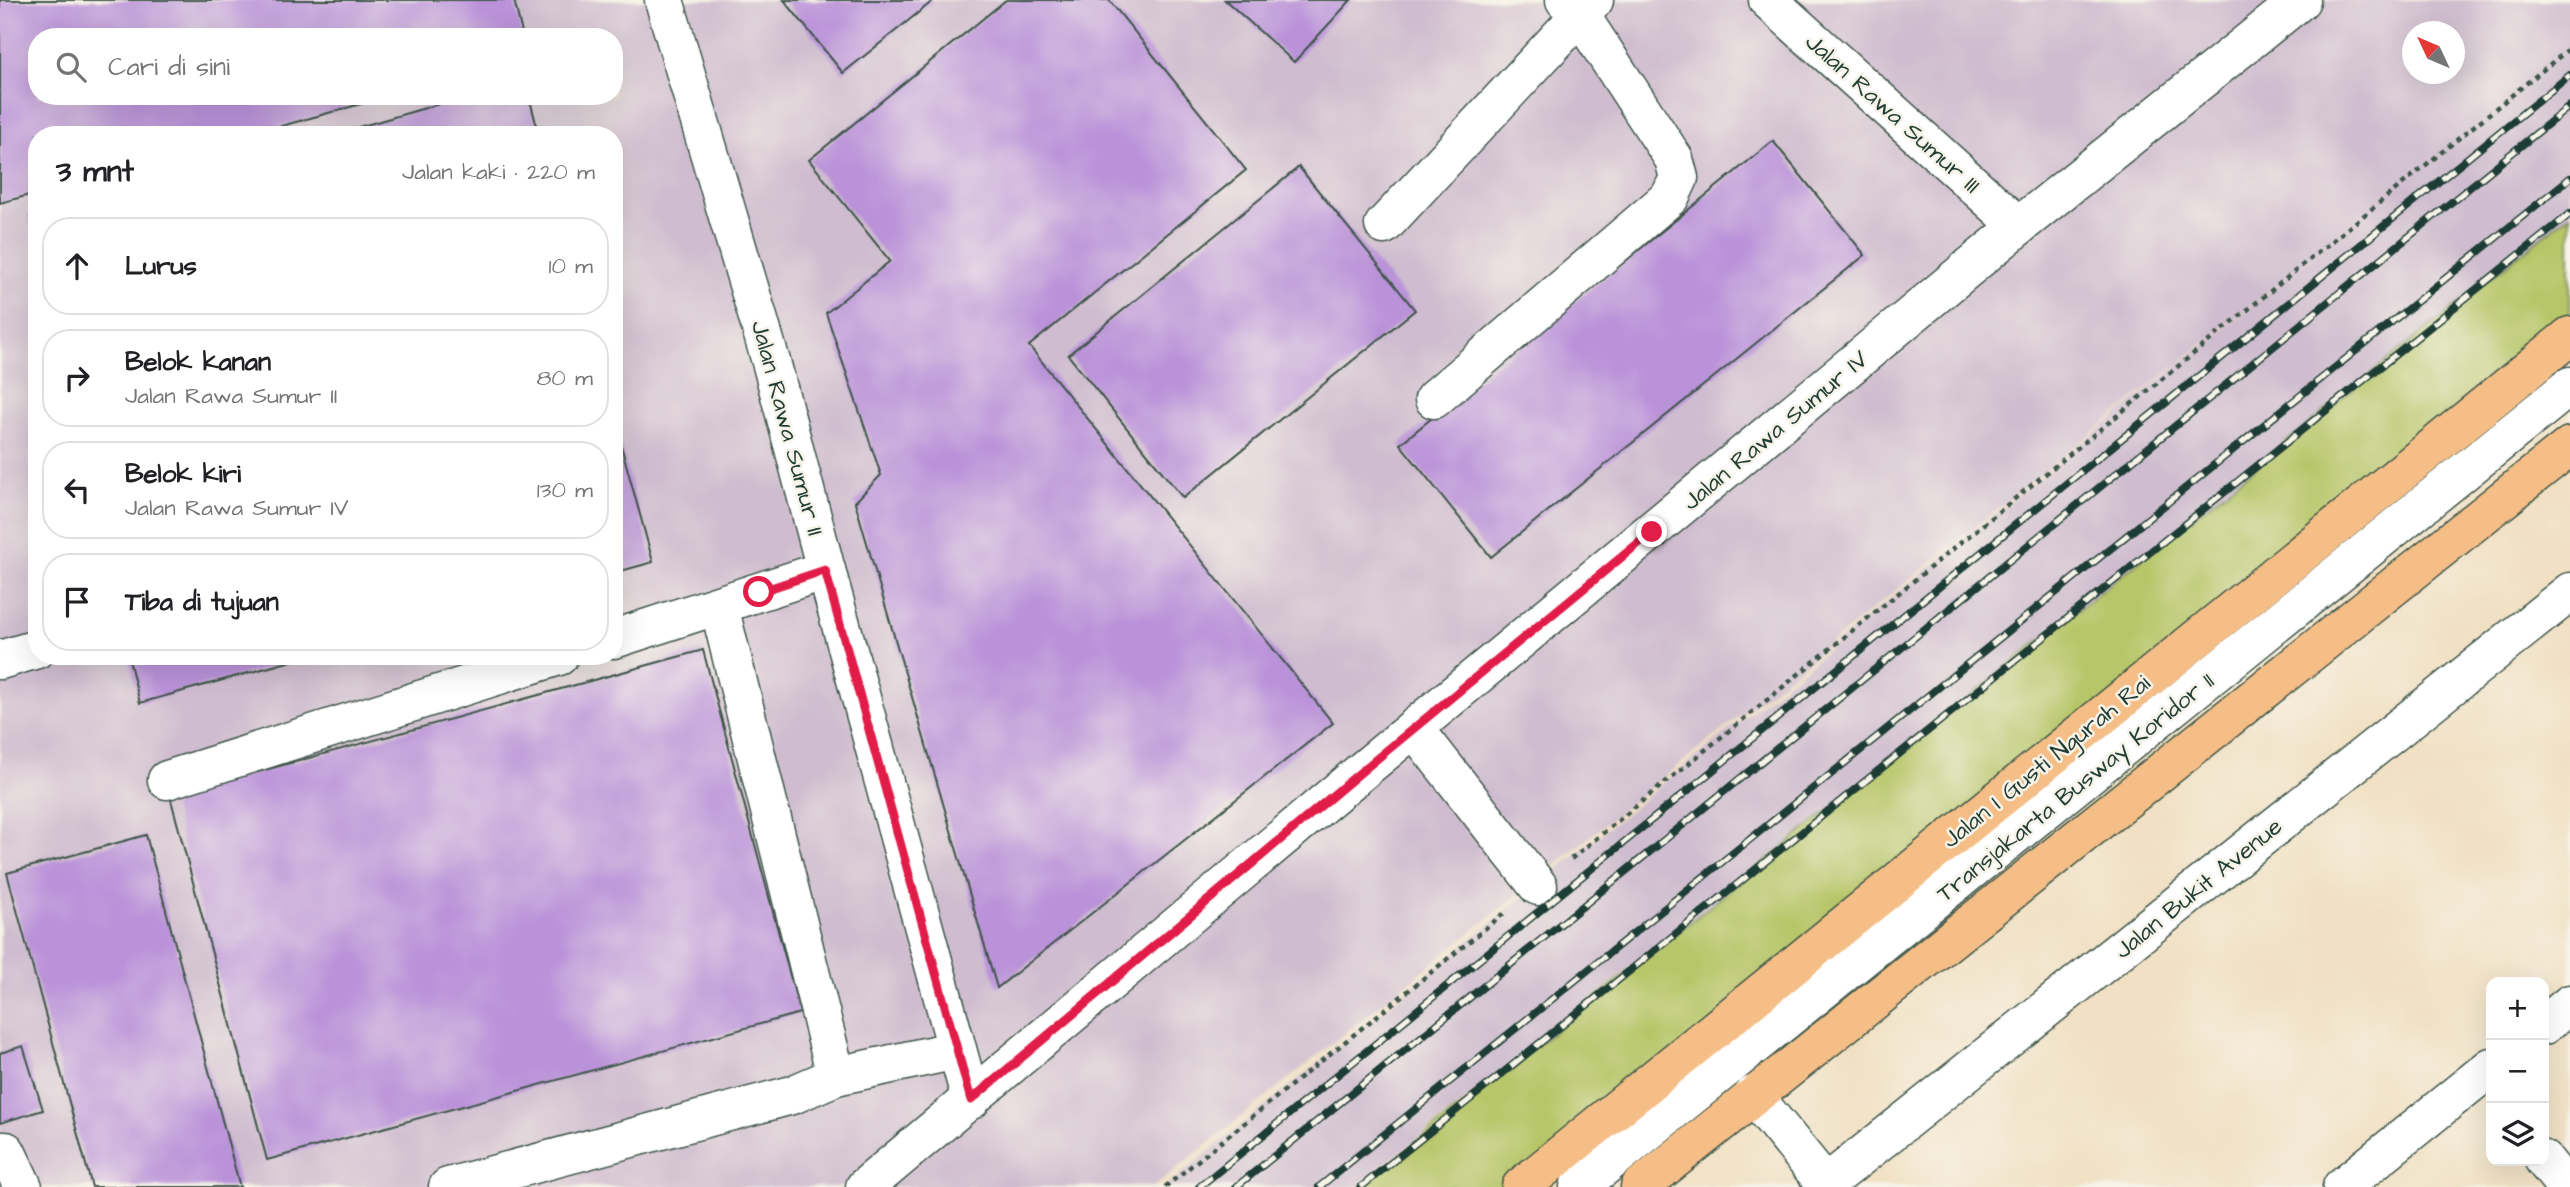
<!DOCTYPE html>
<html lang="id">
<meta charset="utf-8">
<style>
:root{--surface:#fff;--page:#f6f6f6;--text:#202124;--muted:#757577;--line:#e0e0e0}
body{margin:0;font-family:"Architects Daughter",sans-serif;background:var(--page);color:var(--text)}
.controls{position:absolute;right:21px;bottom:21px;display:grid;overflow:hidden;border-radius:14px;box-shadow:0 7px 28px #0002}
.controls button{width:63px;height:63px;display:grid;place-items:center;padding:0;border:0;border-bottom:2px solid var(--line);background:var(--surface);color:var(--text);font:35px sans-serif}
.compass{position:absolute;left:2402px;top:21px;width:63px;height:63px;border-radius:50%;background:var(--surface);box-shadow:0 7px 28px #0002;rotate:314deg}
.stop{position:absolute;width:21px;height:21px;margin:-16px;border:5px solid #e11d48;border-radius:50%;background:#fff}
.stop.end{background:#e11d48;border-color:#fff;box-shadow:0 2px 7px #0008}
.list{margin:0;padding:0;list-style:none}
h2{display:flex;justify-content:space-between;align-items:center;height:91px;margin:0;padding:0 28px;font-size:30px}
h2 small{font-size:23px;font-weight:400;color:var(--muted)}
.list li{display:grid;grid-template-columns:46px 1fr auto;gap:21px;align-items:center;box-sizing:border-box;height:98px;margin:0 14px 14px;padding:0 14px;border:2px solid var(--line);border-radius:28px}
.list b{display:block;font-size:26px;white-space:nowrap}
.list p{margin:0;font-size:23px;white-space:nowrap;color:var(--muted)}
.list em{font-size:23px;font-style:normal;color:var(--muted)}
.icon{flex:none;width:38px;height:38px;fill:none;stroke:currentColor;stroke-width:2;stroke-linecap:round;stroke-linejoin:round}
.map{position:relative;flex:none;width:2570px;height:1187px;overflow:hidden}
.search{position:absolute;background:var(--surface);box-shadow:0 7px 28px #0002;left:28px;top:28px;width:595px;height:77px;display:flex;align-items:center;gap:18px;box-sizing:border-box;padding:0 24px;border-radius:28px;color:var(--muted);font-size:26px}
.panel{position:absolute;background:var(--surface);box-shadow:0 7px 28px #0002;left:28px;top:126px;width:595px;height:539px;border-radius:28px}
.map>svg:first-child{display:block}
.industrial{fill:#cfbdcf;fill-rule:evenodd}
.green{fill:#b7c669;stroke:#6b824e;stroke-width:2}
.building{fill:#ba92d9}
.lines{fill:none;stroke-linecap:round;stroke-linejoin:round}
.minor-casing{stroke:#3e5549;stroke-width:41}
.major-casing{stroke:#3e5549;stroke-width:41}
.path{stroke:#3e5549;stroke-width:4.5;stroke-dasharray:5 5;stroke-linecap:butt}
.minor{stroke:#fff;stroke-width:38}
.major{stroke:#f6be87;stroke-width:38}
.rail-casing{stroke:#1f3d34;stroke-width:8}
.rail{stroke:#f7f3e8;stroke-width:5;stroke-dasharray:16;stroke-linecap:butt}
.route{stroke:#e11d48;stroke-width:9}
.labels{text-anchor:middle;stroke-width:5;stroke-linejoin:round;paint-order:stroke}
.street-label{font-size:24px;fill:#1f3d34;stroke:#f7f3e8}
</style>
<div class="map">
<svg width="2570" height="1187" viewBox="0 0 2570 1187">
<rect width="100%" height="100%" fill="#f7f3e8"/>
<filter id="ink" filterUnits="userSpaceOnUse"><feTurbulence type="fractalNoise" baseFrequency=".0143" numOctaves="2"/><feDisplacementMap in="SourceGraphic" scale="14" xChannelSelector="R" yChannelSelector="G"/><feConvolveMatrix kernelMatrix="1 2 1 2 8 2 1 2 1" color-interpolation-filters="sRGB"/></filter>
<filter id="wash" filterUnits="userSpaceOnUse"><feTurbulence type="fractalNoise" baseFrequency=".00686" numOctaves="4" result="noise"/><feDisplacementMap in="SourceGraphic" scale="28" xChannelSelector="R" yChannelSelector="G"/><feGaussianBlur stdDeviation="1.57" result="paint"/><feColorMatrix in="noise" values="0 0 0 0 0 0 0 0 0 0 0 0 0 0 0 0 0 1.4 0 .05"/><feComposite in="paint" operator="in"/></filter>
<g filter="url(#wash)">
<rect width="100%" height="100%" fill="#f1e0c3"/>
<path class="industrial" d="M0 0H2570V215L1357 1187H1165L2406 181 1154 1187H0ZM2412 32H2454V74H2412ZM37 37H614V96H37ZM37 135H614V656H37Z"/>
<path class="green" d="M2570 214V336L1521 1187H1361Z"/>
<g id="blocks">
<g class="building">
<path d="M0 0H514L523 37H37V96L386 97 249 135H37V193L0 203Z"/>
<path d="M784 0H934L843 73Z"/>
<path d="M1006 0H1109L1246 170 1029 346 1333 723 997 988 855 502 881 475 826 313 890 261 809 160Z"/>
<path d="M1225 0H1351L1294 62Z"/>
<path d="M467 96H529L539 135H331Z"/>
<path d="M1773 141 1865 255 1491 557 1400 444Z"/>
<path d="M1299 167 1415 310 1183 498 1068 355Z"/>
<path d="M37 215V239H36L30 217Z"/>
<path d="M614 420 653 562 614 573Z"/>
<path d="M703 650 800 1013 267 1160 170 796Z"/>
<path d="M128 656H306V657L140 703Z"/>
<path d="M146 835 240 1187H92L7 873Z"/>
<path d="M23 1046 43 1110 0 1123V1053Z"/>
</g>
</g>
</g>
<g filter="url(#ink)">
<use href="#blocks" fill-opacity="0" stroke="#3e5549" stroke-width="2"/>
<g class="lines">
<g class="minor-casing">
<g id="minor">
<path d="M664 0 772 365 826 570 971 1100"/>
<path d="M1768 0 2019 226"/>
<path d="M1384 225 1594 0"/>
<path d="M1434 399 1670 197 1679 178 1674 159 1580 15 1565 0"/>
<path d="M614 639 826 570"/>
<path d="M0 660 37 649"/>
<path d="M1414 728 1538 886"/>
<path d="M167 780 559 656"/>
<path d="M2544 1025 2570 1004"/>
<path d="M836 1076 957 1050"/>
<path d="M1753 1095 1828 1187"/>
<path d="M0 1151H6L23 1187"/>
<path d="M2544 1160 2566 1187"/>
<path d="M448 1187 792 1095 836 1076 719 606"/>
<path d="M865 1187 1362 771 2019 226 2301 0"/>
<path d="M1579 1187 2570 386"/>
<path d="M1825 1187 1826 1184 2570 592"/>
<path d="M2342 1187 2491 1067"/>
</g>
</g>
<g class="major-casing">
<g id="major">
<path d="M1521 1187 2570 336"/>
<path d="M1640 1187 2570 446"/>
</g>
</g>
<g class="path">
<path d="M1571 859 2570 48"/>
<path d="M1165 1187 1507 911"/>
</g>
<use href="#minor" class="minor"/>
<use href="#major" class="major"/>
<g class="rail-casing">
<g id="rail">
<path d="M1199 1187 2570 75"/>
<path d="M1236 1187 2570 106"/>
<path d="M1319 1187 2570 178"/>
<path d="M1361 1187 2570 214"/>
</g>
</g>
<use href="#rail" class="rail"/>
</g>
</g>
<g class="lines" filter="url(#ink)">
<path class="route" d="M759 592 825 570 971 1100 1362 771 1652 532"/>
</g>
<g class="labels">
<g class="street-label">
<text transform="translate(1893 113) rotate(42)" y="8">Jalan Rawa Sumur III</text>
<text transform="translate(788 428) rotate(75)" y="8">Jalan Rawa Sumur II</text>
<text transform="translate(1775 430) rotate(-40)" y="8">Jalan Rawa Sumur IV</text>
<text transform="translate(2046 761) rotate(-39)" y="8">Jalan I Gusti Ngurah Rai</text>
<text transform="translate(2075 787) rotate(-39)" y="8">Transjakarta Busway Koridor 11</text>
<text transform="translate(2198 888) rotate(-39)" y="8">Jalan Bukit Avenue</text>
</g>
</g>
</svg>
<div class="controls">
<button>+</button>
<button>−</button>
<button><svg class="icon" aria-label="layers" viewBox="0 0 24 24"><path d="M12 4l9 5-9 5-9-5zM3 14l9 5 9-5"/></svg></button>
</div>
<svg class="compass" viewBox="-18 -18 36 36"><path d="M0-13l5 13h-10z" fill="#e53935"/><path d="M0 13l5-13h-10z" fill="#757577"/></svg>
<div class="stop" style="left:759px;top:592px"></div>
<div class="stop end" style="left:1652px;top:532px"></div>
<div class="search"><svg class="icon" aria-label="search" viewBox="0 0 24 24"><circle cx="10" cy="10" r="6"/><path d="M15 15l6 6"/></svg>Cari di sini</div>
<section class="panel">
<h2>3 mnt<small>Jalan kaki · 220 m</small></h2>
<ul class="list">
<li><svg class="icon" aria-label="ahead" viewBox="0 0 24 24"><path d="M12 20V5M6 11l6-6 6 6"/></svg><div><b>Lurus</b></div><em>10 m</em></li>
<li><svg class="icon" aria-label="right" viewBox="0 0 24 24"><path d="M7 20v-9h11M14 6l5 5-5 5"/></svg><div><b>Belok kanan</b><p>Jalan Rawa Sumur II</p></div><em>80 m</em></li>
<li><svg class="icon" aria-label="left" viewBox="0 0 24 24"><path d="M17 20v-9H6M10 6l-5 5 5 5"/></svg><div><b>Belok kiri</b><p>Jalan Rawa Sumur IV</p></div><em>130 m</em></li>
<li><svg class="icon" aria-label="arrive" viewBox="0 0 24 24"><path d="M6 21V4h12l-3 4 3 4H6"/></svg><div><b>Tiba di tujuan</b></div></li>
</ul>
</section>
</div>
